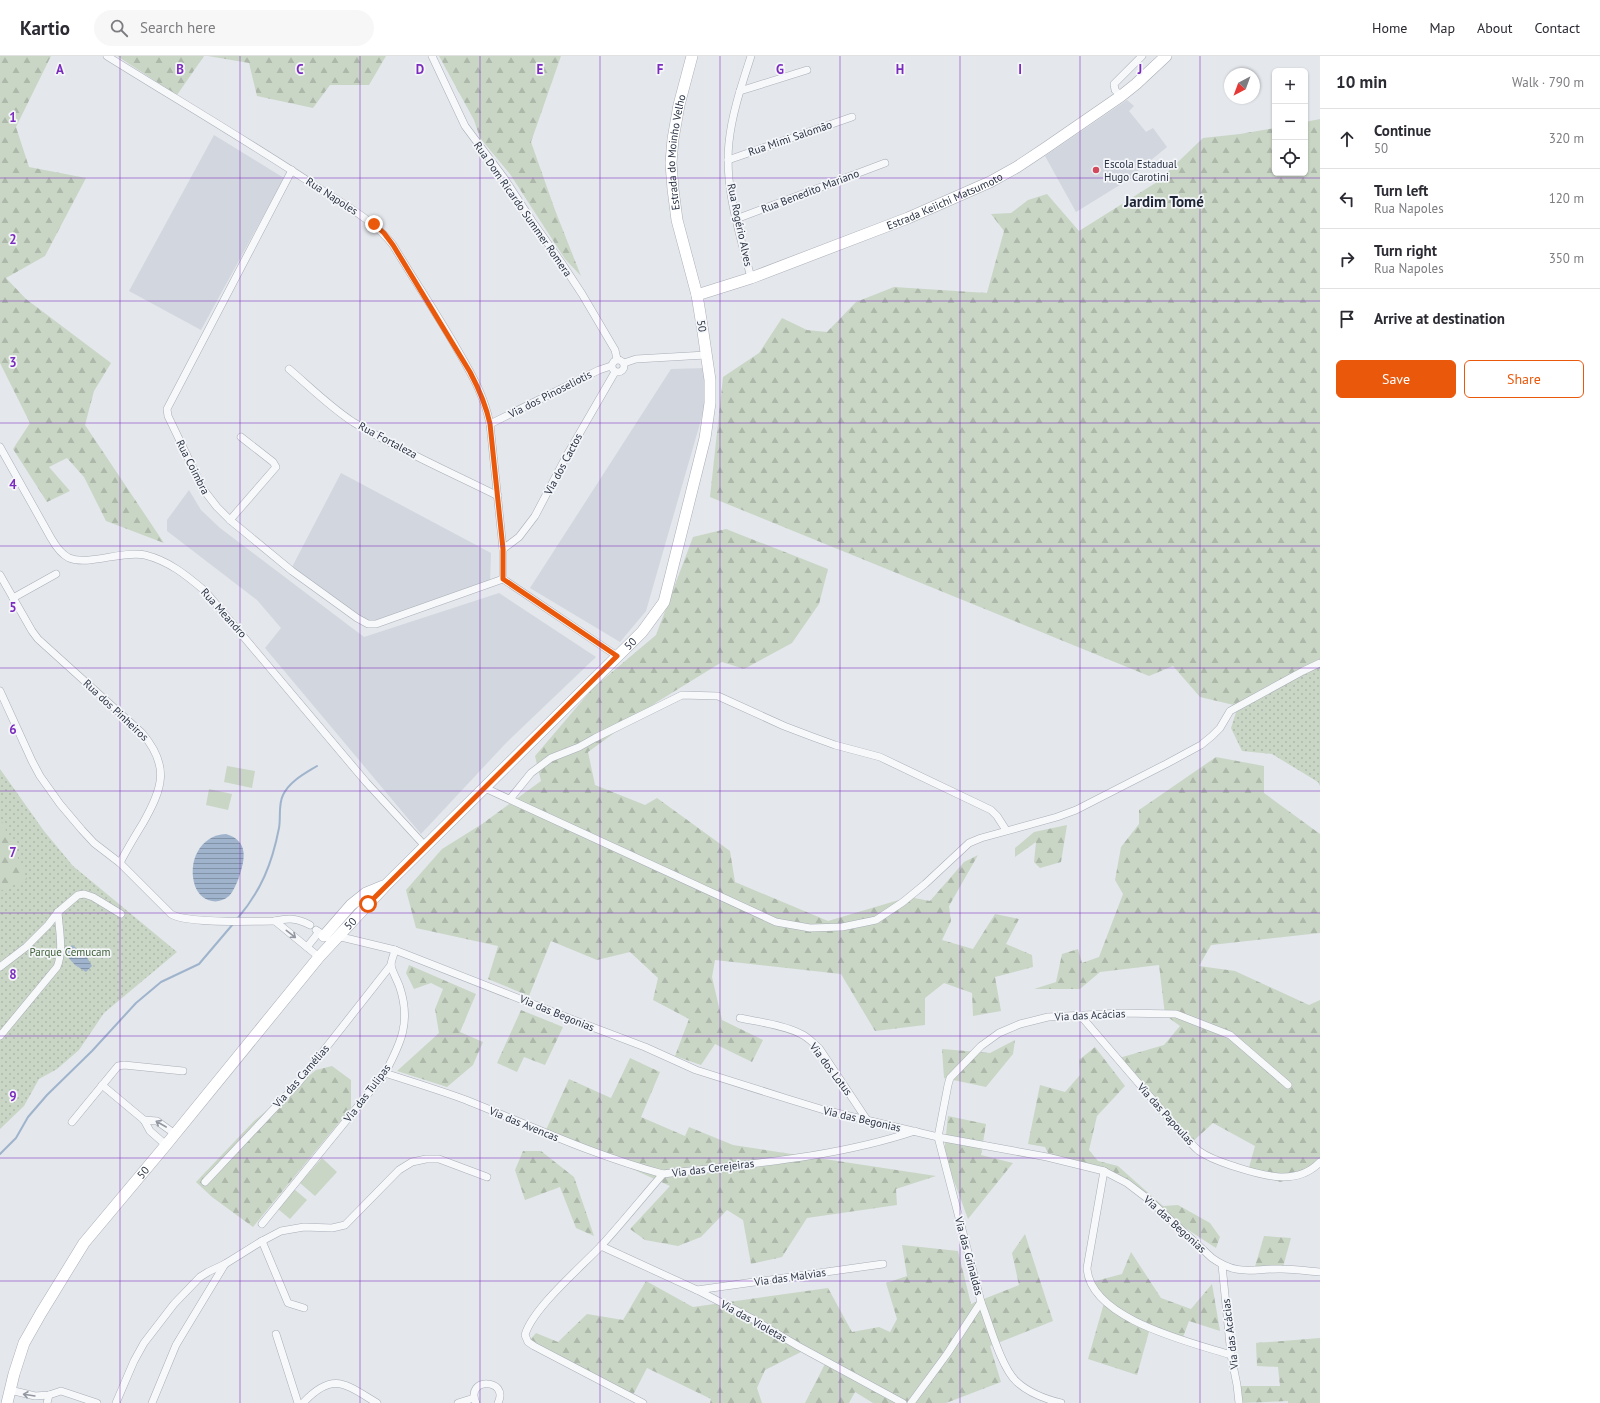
<!DOCTYPE html>
<meta charset="utf-8">
<style>
:root{--surface:#fff;--page:#f7f7f7;--text:#2b2b33;--muted:#7c7c81;--line:#e1e1e2;--accent:#ea580c}
body{margin:0;font-family:"PT Sans",sans-serif;background:var(--page);color:var(--text)}
.controls{position:absolute;right:12px;top:12px;display:grid;overflow:hidden;border-radius:6px;box-shadow:0 1px 3px #0004}
.controls button{width:36px;height:36px;display:grid;place-items:center;padding:0;border:0;border-bottom:1px solid var(--line);background:var(--surface);color:var(--text);font:20px sans-serif}
.compass{position:absolute;left:1224px;top:12px;width:36px;height:36px;border-radius:50%;background:var(--surface);box-shadow:0 1px 3px #0004;rotate:221deg}
.stop{position:absolute;width:12px;height:12px;margin:-9px;border:3px solid #ea580c;border-radius:50%;background:#fff}
.stop.end{background:#ea580c;border-color:#fff;box-shadow:0 1px 4px #0008}
.list{margin:0;padding:0;list-style:none}
h2{display:flex;justify-content:space-between;align-items:center;height:52px;margin:0;padding:0 16px;font-size:17px}
h2 small{font-size:13px;font-weight:400;color:var(--muted)}
.list li{display:grid;grid-template-columns:26px 1fr auto;gap:12px;align-items:center;box-sizing:border-box;height:60px;padding:0 16px;border-top:1px solid var(--line)}
.list b{display:block;font-size:15px;white-space:nowrap}
.list p{margin:0;font-size:13px;white-space:nowrap;color:var(--muted)}
.list em{font-size:13px;font-style:normal;color:var(--muted)}
.actions{display:flex;gap:8px;padding:12px 16px}
.actions a{flex:1;padding:9px 0;border:1px solid var(--accent);border-radius:6px;text-align:center;font-size:14px;color:var(--accent)}
.actions .main{background:var(--accent);color:#fff}
.icon{flex:none;width:22px;height:22px;fill:none;stroke:currentColor;stroke-width:2;stroke-linecap:round;stroke-linejoin:round}
.map{position:relative;flex:none;width:1320px;height:1347px;overflow:hidden}
header{display:flex;align-items:center;gap:24px;box-sizing:border-box;height:56px;padding:0 20px;background:var(--surface);border-bottom:1px solid var(--line)}
header strong{font-size:19px}
nav{display:flex;gap:22px;margin-inline-start:auto;font-size:14px}
.search{width:280px;height:36px;background:var(--page);display:flex;align-items:center;gap:10px;box-sizing:border-box;padding:0 14px;border-radius:22px;color:var(--muted);font-size:15px}
main{display:flex}
aside{flex:1;background:var(--surface)}
.map>svg:first-child{display:block}
.built{fill:#d2d6de}
.grass{fill:url(#grass-dots)}
.forest{fill:url(#forest-firs)}
.garden{fill:#c9d6c5}
.water{fill:url(#water-rules)}
.lines{fill:none;stroke-linecap:round;stroke-linejoin:round}
.stream{stroke:#9fb4cc;stroke-width:2}
.street-casing{stroke:#a9aeb7;stroke-width:8}
.secondary-casing{stroke:#a9aeb7;stroke-width:12}
.street{stroke:#f7f8fa;stroke-width:7}
.secondary{stroke:#fff;stroke-width:11}
.oneway{stroke:#9196a0}
.route{stroke:#ea580c;stroke-width:5}
.grid{fill:none;stroke:#7b2cbf;stroke-width:1;stroke-opacity:0.55}
.poi-dot{fill:#d1495b;stroke:#f4f6f9;stroke-width:1.5}
.labels{text-anchor:middle;stroke-width:3.5;stroke-linejoin:round;paint-order:stroke}
.street-label{font-size:11px;fill:#2b3445;stroke:#f4f6f9}
.poi-label{font-size:11px;fill:#2b3445;stroke:#f4f6f9;text-anchor:start}
.park-label{font-size:11px;fill:#3f6138;stroke:#f4f6f9}
.district-label{font-size:15px;font-weight:bold;fill:#1d2536;stroke:#f4f6f9}
.grid-label{font-size:13px;text-anchor:middle;font-weight:bold;fill:#7b2cbf;stroke:#f4f6f9;stroke-width:3.5;stroke-linejoin:round;paint-order:stroke}
</style>
<header>
<strong>Kartio</strong>
<div class="search"><svg class="icon" aria-label="search" viewBox="0 0 24 24"><circle cx="10" cy="10" r="6"/><path d="M15 15l6 6"/></svg>Search here</div>
<nav><a>Home</a><a>Map</a><a>About</a><a>Contact</a></nav>
</header>
<main>
<div class="map">
<svg width="1320" height="1347" viewBox="0 0 1320 1347">
<defs>
<pattern id="grass-dots" width="8" height="8" patternUnits="userSpaceOnUse"><rect width="8" height="8" fill="#c9d6c5"/><path d="M2 2h.1M6 6h.1" fill="none" stroke="#adb8ab" stroke-width="1.8" stroke-linecap="round"/></pattern>
<pattern id="forest-firs" width="22" height="20" patternUnits="userSpaceOnUse"><rect width="22" height="20" fill="#c9d6c5"/><path d="M5 1l3.5 6h-7zM16 11l3.5 6h-7z" fill="#adb8ab"/></pattern>
<pattern id="water-rules" width="6" height="5" patternUnits="userSpaceOnUse"><rect width="6" height="5" fill="#9fb4cc"/><path d="M0 2.5h6" fill="none" stroke="#8293a7"/></pattern>
</defs>
<rect width="100%" height="100%" fill="#e4e7ec"/>
<g class="built">
<path d="M1127 44 1134 50 1129 55 1146 76 1153 72 1167 91 1123 127 1076 156 1045 100Z"/>
<path d="M214 79 284 122 201 274 129 235Z"/>
<path d="M706 312 707 343 646 555 620 586 530 532 671 313Z"/>
<path d="M341 417 491 497 490 527 368 567 291 513Z"/>
<path d="M189 434 201 454 220 472 364 581 499 537 596 601 506 687 421 778 265 592 281 572 257 544 167 475V464Z"/>
</g>
<g class="grass">
<path d="M1320 610V730L1318 726 1272 698 1242 695 1231 672 1238 650Z"/>
<path d="M0 713 44 775 73 810 177 896 104 957 79 994 57 1013 39 1023 24 1050 0 1073Z"/>
</g>
<g class="forest">
<path d="M0 0H51L16 71 29 111 86 122 45 200 6 222 26 243 111 307 94 335 85 369 164 487 106 465 84 421 67 402 49 411 70 435 47 446 13 393 30 367 0 307Z"/>
<path d="M117 0H204L177 39Z"/>
<path d="M208 0H386L369 29H330L313 52 257 40 249 7Z"/>
<path d="M439 0H561L531 86 555 154 581 220 565 203 510 118 480 82 474 64Z"/>
<path d="M1320 63V610L1238 650 1200 641 1173 610 1149 620 710 441 723 321 759 297 782 262 807 274 827 276 856 246 894 231 987 237 1004 175 991 158 1011 157 1028 144 1047 138 1079 175 1157 126 1203 82 1240 78 1275 72V117H1305V66Z"/>
<path d="M726 473 828 513 819 548 792 587 744 613 722 606 657 646 588 696 595 729 645 749 657 742 730 795 735 826 828 865 909 841 930 845 964 806 978 799 949 850 951 865 942 884 973 893 995 858 1019 863 1006 888 1032 899 1033 911 995 921 1001 955 973 960 972 937 944 927 925 942V969L875 975 841 918 715 904 712 921 722 964 763 984 752 1006 715 988 701 1009 675 1000 689 963 653 944 658 922 630 896 597 904 551 885 529 940 488 923 498 890 416 872 406 834 442 793 482 768 541 725 535 700 593 632 656 579 693 481Z"/>
<path d="M1216 701 1264 710V737L1320 778V877L1211 889 1199 910 1235 915 1309 949 1320 944V1108L1311 1118 1280 1126 1248 1115 1255 1090 1213 1067 1189 1089 1119 1002 1164 989 1180 970 1165 959 1159 909 1100 916 1080 933H1034L1056 926 1062 898 1078 893 1082 907 1099 901 1123 838 1115 824 1121 791 1139 768V754Z"/>
<path d="M0 761 27 823 0 835Z"/>
<path d="M1067 769 1061 806 1040 812 1034 806 1036 786 1015 801V792L1034 776Z"/>
<path d="M409 909 476 938 460 976 483 986 473 1009 447 1031 397 1015 439 977 435 953 443 933 431 927 414 933 406 917Z"/>
<path d="M521 954 563 971 545 1009 524 1001 517 1016 497 1007Z"/>
<path d="M1015 984 1013 998 986 1031 944 1022 942 993 990 997Z"/>
<path d="M1095 991 1125 1030 1097 1060 1089 1094 1098 1105 1118 1110 1163 1150 1178 1149 1210 1167 1220 1181 1216 1192 1173 1164 1106 1113 1050 1101 1045 1091 1028 1088 1040 1029 1065 1036 1080 1019 1079 1004Z"/>
<path d="M630 1002 660 1016 641 1061 685 1080 689 1071 733 1089 936 1120 896 1133 897 1149 807 1162 782 1201 751 1208 743 1164 727 1154 701 1181 678 1190 645 1184 630 1173 670 1130 546 1074 569 1023 611 1042Z"/>
<path d="M332 1010 351 1024V1052L253 1171 212 1141 196 1126 254 1065 316 1014Z"/>
<path d="M948 1060 986 1068 981 1099 1013 1107 968 1163 944 1098Z"/>
<path d="M523 1095H541L574 1121 594 1180 576 1172 560 1131 525 1144 515 1114Z"/>
<path d="M1025 1178 1053 1265 990 1290 1001 1326 946 1347H873L855 1336 849 1347H805L828 1302 809 1292 765 1314 757 1332 762 1347H710L711 1343 647 1312 633 1339 528 1286 536 1277 558 1286 587 1258 623 1264 646 1225 693 1251 828 1232 852 1276 879 1271 890 1276 897 1263 886 1227 907 1220 902 1189 958 1195 971 1248 1019 1229 1012 1197Z"/>
<path d="M1264 1180 1291 1182 1283 1211 1254 1214Z"/>
<path d="M1131 1196 1161 1242 1191 1253 1212 1228 1220 1275 1189 1265 1182 1284 1150 1272 1137 1319 1088 1303 1104 1247 1088 1227 1122 1218Z"/>
<path d="M1320 1282V1347H1288V1345L1241 1347 1240 1330H1280L1278 1311 1257 1310 1256 1287Z"/>
</g>
<g class="garden">
<path d="M227 710 255 715 252 732 224 726Z"/>
<path d="M209 733 232 738 228 754 206 749Z"/>
<path d="M322 1102 337 1116 315 1140 300 1127Z"/>
<path d="M294 1133 307 1144 290 1163 278 1153Z"/>
</g>
<g class="water">
<path d="M226 778C249 785 245 803 239 821 237 827 233 836 229 840 216 851 200 844 195 830 187 806 200 779 226 778Z"/>
<path d="M72 889 85 898 92 910 86 916 75 909 64 897Z"/>
</g>
<g class="lines">
<g class="stream">
<path d="M237 863C261 835 272 808 279 772 281 761 278 749 283 739 290 725 304 718 317 710"/>
<path d="M0 1098 16 1082 28 1061 47 1039 92 995 136 947 161 926 199 908 233 868"/>
</g>
<g class="street-casing">
<g id="street">
<path d="M107 0C176 43 246 84 314 129 341 147 373 163 393 189 414 224 437 258 457 293 472 319 484 339 490 368L503 493V523"/>
<path d="M432 0 465 70 504 122 532 165 561 206 582 238 615 294 617 303"/>
<path d="M751 0C742 28 732 57 729 86 724 132 740 178 751 222"/>
<path d="M740 35 807 14"/>
<path d="M1121 40 1115 34 1114 28 1142 0"/>
<path d="M728 104 852 61"/>
<path d="M292 114 167 353 168 360 203 433 217 451 230 464 292 515 357 562 368 568H376L503 523"/>
<path d="M736 163 885 107"/>
<circle cx="618" cy="310" r="6"/>
<path d="M624 307 636 303 706 299"/>
<path d="M289 313C310 331 330 351 353 366 399 394 450 416 498 440"/>
<path d="M490 368 599 314 611 310"/>
<path d="M0 391 51 482C55 489 61 498 69 502 89 510 123 494 145 499 169 505 186 519 205 535L366 726 425 790"/>
<path d="M230 464 276 411 273 406 241 381"/>
<path d="M503 493 519 481 535 460 567 399 615 316"/>
<path d="M0 519 32 575 38 583 142 677C170 710 163 732 143 767 135 780 127 793 120 807"/>
<path d="M503 523 617 600"/>
<path d="M13 542 56 518"/>
<path d="M0 635 32 705 40 720 60 748 82 774 94 787 120 807 171 858C186 868 254 865 275 865 289 862 297 862 310 869"/>
<path d="M485 732 776 866 810 872 842 871 876 864 903 846 925 828 969 787 981 782 1057 761 1076 754 1166 708 1201 689 1212 680 1220 672 1230 655 1303 615 1320 607"/>
<path d="M510 743 531 717 551 702 579 691 595 682 682 639 718 640 784 670 813 681 835 689 880 701 991 754 997 760 1006 774"/>
<path d="M275 865 319 901"/>
<path d="M316 874 327 882"/>
<path d="M337 880 395 894 571 963 645 991 696 1014 788 1043 824 1054 938 1081 1047 1101 1104 1115 1127 1127 1148 1143 1212 1202C1239 1221 1253 1212 1282 1213 1295 1213 1307 1215 1320 1216"/>
<path d="M307 891 319 876"/>
<path d="M0 911 26 891 48 869 58 856 78 839 84 838 93 841 121 858"/>
<path d="M1080 959 1184 1080C1189 1085 1194 1091 1199 1095 1210 1103 1224 1107 1236 1111 1264 1120 1297 1130 1320 1106"/>
<path d="M740 962C758 966 785 969 801 978 808 981 813 987 819 992L867 1064"/>
<path d="M0 980 57 911C64 894 59 874 58 856"/>
<path d="M385 1017C412 1026 439 1034 466 1044 531 1070 595 1100 663 1118"/>
<path d="M102 1029 144 1064 150 1075 166 1089"/>
<path d="M144 1064 157 1065 175 1078"/>
<path d="M72 1066 118 1010 124 1009 183 1015"/>
<path d="M1104 1115 1087 1212C1090 1263 1190 1286 1231 1299"/>
<path d="M205 1126 299 1026 391 909"/>
<path d="M262 1168 385 1017C401 987 411 966 400 932 398 925 392 916 391 909 391 905 394 898 395 894"/>
<path d="M262 1185 288 1247 304 1252"/>
<path d="M601 1190 697 1234 751 1262 798 1290 903 1347"/>
<path d="M1222 1209 1231 1299 1237 1329 1239 1347"/>
<path d="M697 1234 883 1208"/>
<path d="M981 1246C989 1266 1001 1312 1017 1326 1029 1337 1045 1343 1061 1347"/>
<path d="M276 1278 298 1347"/>
<path d="M10 1334 35 1340 49 1339 61 1335 97 1347"/>
<path d="M47 1347 49 1339"/>
<path d="M116 1347 134 1305 144 1287 174 1248 200 1221 208 1216 225 1208 262 1185 281 1175 304 1171 332 1172 345 1169 399 1114 412 1106 426 1103H439L487 1121"/>
<path d="M152 1347 176 1289 225 1208"/>
<path d="M303 1347C333 1315 345 1328 377 1347"/>
<path d="M458 1347 474 1342"/>
<path d="M476 1347C464 1321 510 1322 498 1347"/>
<path d="M643 1347 534 1290 528 1286 525 1279C532 1253 581 1211 601 1190 622 1167 642 1142 663 1118 747 1108 834 1102 915 1075"/>
<path d="M911 1347 947 1298 981 1246 938 1081 948 1029 950 1022 981 990 999 977 1020 968 1048 961 1122 957 1176 958 1230 979 1288 1029"/>
</g>
</g>
<g class="secondary-casing">
<g id="secondary">
<path id="s1" d="M697 239 751 222 908 162 990 126 1017 111 1047 91 1121 40 1136 28 1166 0"/>
<path d="M324 880 351 849 366 837 383 830"/>
<path id="s2" d="M7 1347 14 1318 24 1287 41 1257 84 1187 166 1089 319 901 387 828 642 576 664 546 705 382 710 347V324L703 276 697 239 677 164 673 133 671 107 673 83 679 49 692 0"/>
</g>
</g>
<use href="#street" class="street"/>
<use href="#secondary" class="secondary"/>
</g>
<defs><path id="oneway-shaft" d="M-6 0H5M1.5-3L5.5 0L1.5 3" fill="none" stroke-width="1.6" stroke-linecap="round" stroke-linejoin="round"/></defs>
<g class="oneway">
<use href="#oneway-shaft" transform="translate(291 878) rotate(38)"/>
<use href="#oneway-shaft" transform="translate(161 1068) rotate(-150)"/>
<use href="#oneway-shaft" transform="translate(29 1339) rotate(-171)"/>
</g>
<g class="lines">
<path class="route" d="M368 848 617 600 503 523V493L490 368C486 349 479 333 470 316L393 189 384 177 374 168"/>
</g>
<path class="grid" d="M120 0V1347M240 0V1347M360 0V1347M480 0V1347M600 0V1347M720 0V1347M840 0V1347M960 0V1347M1080 0V1347M1200 0V1347M0 122H1320M0 245H1320M0 367H1320M0 490H1320M0 612H1320M0 735H1320M0 857H1320M0 980H1320M0 1102H1320M0 1225H1320"/>
<circle class="poi-dot" cx="1096" cy="114" r="4"/>
<g class="labels">
<g class="street-label">
<text transform="translate(790 82) rotate(-19)" y="4">Rua Mimi Salomão</text>
<text dy="4" stroke="none"><textPath href="#s2" startOffset="1504">Estrada do Moinho Velho</textPath></text>
<text transform="translate(810 135) rotate(-21)" y="4">Rua Benedito Mariano</text>
<text transform="translate(332 140) rotate(33)" y="4">Rua Napoles</text>
<text dy="4" stroke="none"><textPath href="#s1" startOffset="265">Estrada Keiichi Matsumoto</textPath></text>
<text transform="translate(523 153) rotate(55)" y="4">Rua Dom Ricardo Summer Romera</text>
<text transform="translate(740 169) rotate(78)" y="4">Rua Rogério Alves</text>
<text transform="translate(702 270) rotate(81)" y="4">50</text>
<text transform="translate(550 338) rotate(-27)" y="4">Via dos Pinoseliotis</text>
<text transform="translate(388 384) rotate(28)" y="4">Rua Fortaleza</text>
<text transform="translate(563 408) rotate(-62)" y="4">Via dos Cactos</text>
<text transform="translate(193 411) rotate(63)" y="4">Rua Coimbra</text>
<text transform="translate(224 557) rotate(48)" y="4">Rua Meandro</text>
<text dy="4" stroke="none"><textPath href="#s2" startOffset="991">50</textPath></text>
<text transform="translate(116 654) rotate(43)" y="4">Rua dos Pinheiros</text>
<text dy="4" stroke="none"><textPath href="#s2" startOffset="595">50</textPath></text>
<text transform="translate(557 957) rotate(22)" y="4">Via das Begonias</text>
<text transform="translate(1090 959) rotate(-3)" y="4">Via das Acácias</text>
<text transform="translate(831 1013) rotate(53)" y="4">Via dos Lotus</text>
<text transform="translate(301 1020) rotate(-49)" y="4">Via das Camélias</text>
<text transform="translate(367 1037) rotate(-53)" y="4">Via das Tulipas</text>
<text transform="translate(1166 1058) rotate(48)" y="4">Via das Papoulas</text>
<text transform="translate(862 1063) rotate(13)" y="4">Via das Begonias</text>
<text transform="translate(524 1068) rotate(22)" y="4">Via das Avencas</text>
<text transform="translate(713 1112) rotate(-7)" y="4">Via das Cerejeiras</text>
<text dy="4" stroke="none"><textPath href="#s2" startOffset="271">50</textPath></text>
<text transform="translate(1175 1168) rotate(42)" y="4">Via das Begonias</text>
<text transform="translate(969 1200) rotate(75)" y="4">Via das Grinaldas</text>
<text transform="translate(790 1221) rotate(-8)" y="4">Via das Malvias</text>
<text transform="translate(754 1265) rotate(29)" y="4">Via das Violetas</text>
<text transform="translate(1230 1278) rotate(-97)" y="4">Via das Acácias</text>
</g>
<g class="poi-label">
<text x="1104" y="112">Escola Estadual<tspan x="1104" dy="13">Hugo Carotini</tspan></text>
</g>
<g class="park-label">
<text x="70" y="900">Parque Cemucam</text>
</g>
<g class="district-label">
<text x="1164" y="151">Jardim Tomé</text>
</g>
</g>
<g class="grid-label">
<text x="60" y="18">A</text>
<text x="180" y="18">B</text>
<text x="300" y="18">C</text>
<text x="420" y="18">D</text>
<text x="540" y="18">E</text>
<text x="660" y="18">F</text>
<text x="780" y="18">G</text>
<text x="900" y="18">H</text>
<text x="1020" y="18">I</text>
<text x="1140" y="18">J</text>
<text x="13" y="66">1</text>
<text x="13" y="188">2</text>
<text x="13" y="311">3</text>
<text x="13" y="433">4</text>
<text x="13" y="556">5</text>
<text x="13" y="678">6</text>
<text x="13" y="801">7</text>
<text x="13" y="923">8</text>
<text x="13" y="1045">9</text>
</g>
</svg>
<div class="controls">
<button>+</button>
<button>−</button>
<button><svg class="icon" aria-label="locate" viewBox="0 0 24 24"><circle cx="12" cy="12" r="6"/><path d="M12 2v4M12 18v4M2 12h4M18 12h4"/></svg></button>
</div>
<svg class="compass" viewBox="-18 -18 36 36"><path d="M0-13l5 13h-10z" fill="#e53935"/><path d="M0 13l5-13h-10z" fill="#7c7c81"/></svg>
<div class="stop" style="left:368px;top:848px"></div>
<div class="stop end" style="left:374px;top:168px"></div>
</div>
<aside>
<h2>10 min<small>Walk · 790 m</small></h2>
<ul class="list">
<li><svg class="icon" aria-label="ahead" viewBox="0 0 24 24"><path d="M12 20V5M6 11l6-6 6 6"/></svg><div><b>Continue</b><p>50</p></div><em>320 m</em></li>
<li><svg class="icon" aria-label="left" viewBox="0 0 24 24"><path d="M17 20v-9H6M10 6l-5 5 5 5"/></svg><div><b>Turn left</b><p>Rua Napoles</p></div><em>120 m</em></li>
<li><svg class="icon" aria-label="right" viewBox="0 0 24 24"><path d="M7 20v-9h11M14 6l5 5-5 5"/></svg><div><b>Turn right</b><p>Rua Napoles</p></div><em>350 m</em></li>
<li><svg class="icon" aria-label="arrive" viewBox="0 0 24 24"><path d="M6 21V4h12l-3 4 3 4H6"/></svg><div><b>Arrive at destination</b></div></li>
</ul>
<div class="actions"><a class="main">Save</a><a>Share</a></div>
</aside>
</main>
